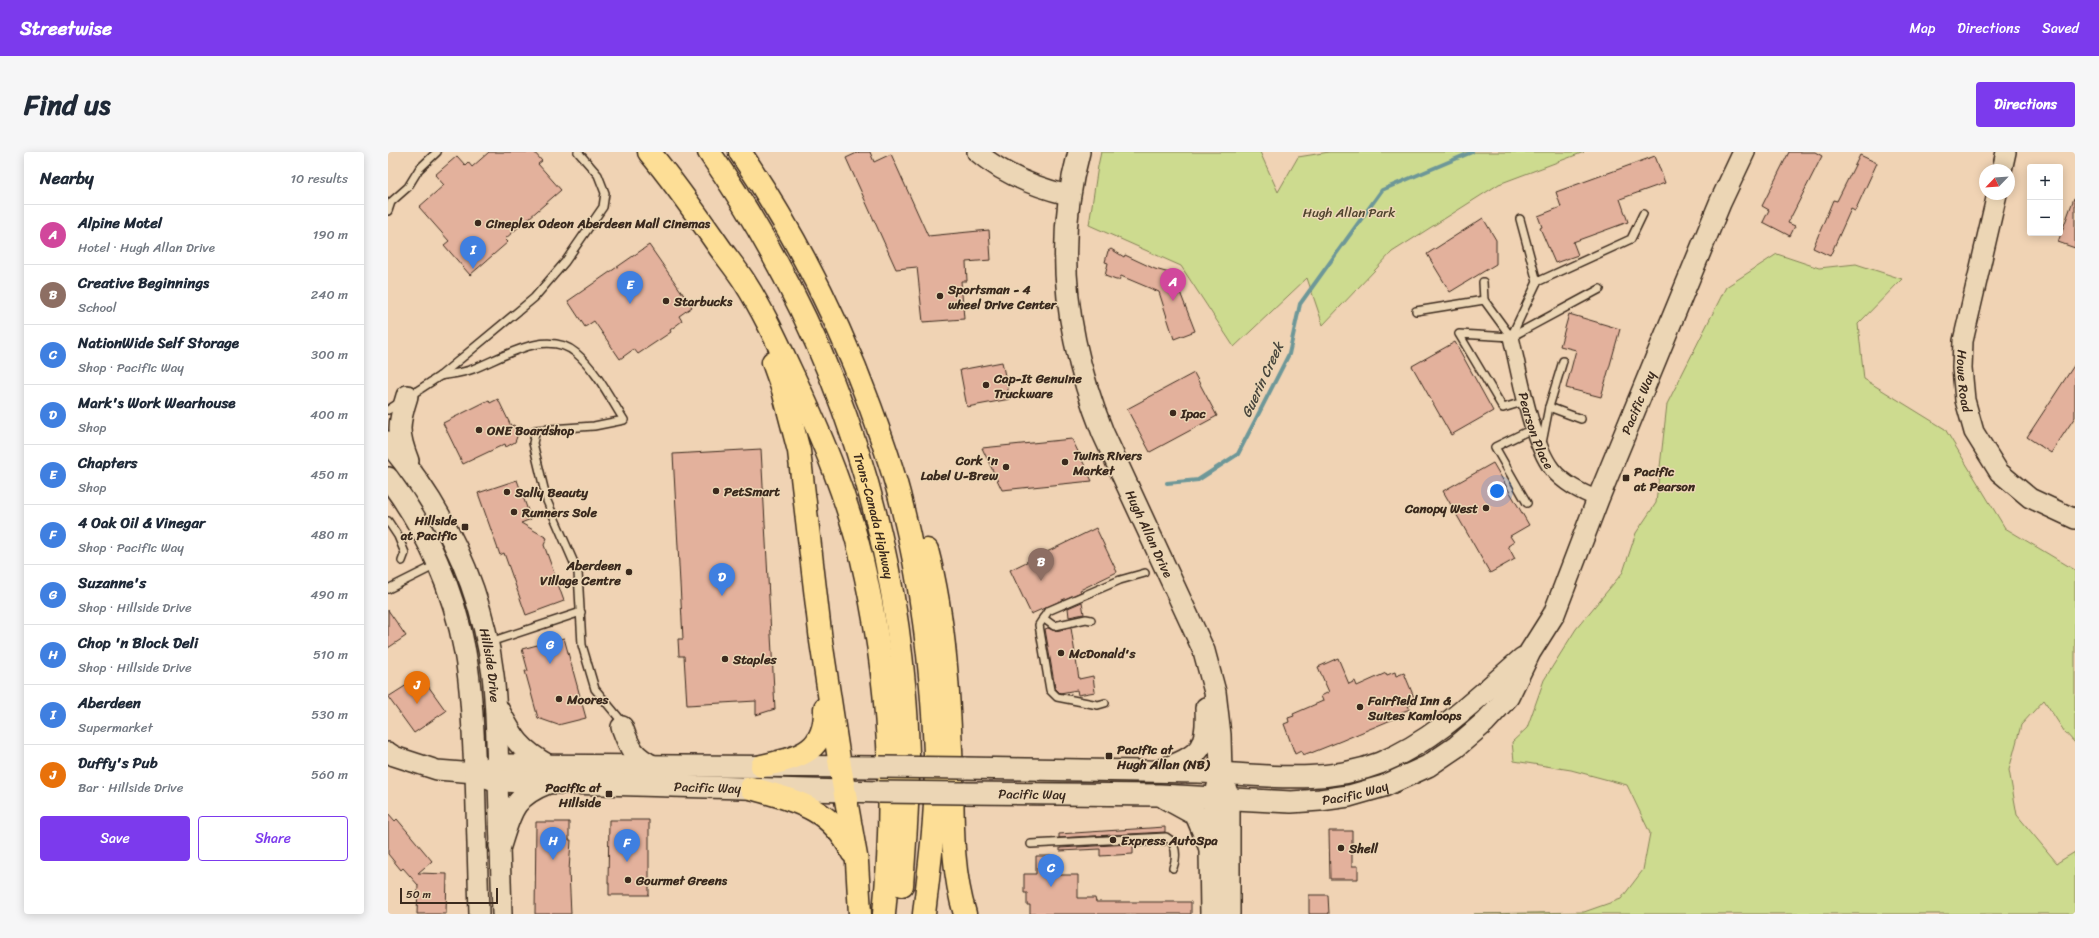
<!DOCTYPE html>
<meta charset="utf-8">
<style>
:root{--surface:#fff;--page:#f6f6f7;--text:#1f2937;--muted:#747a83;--line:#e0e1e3;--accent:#7c3aed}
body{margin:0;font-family:Sriracha,sans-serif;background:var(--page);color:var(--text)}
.controls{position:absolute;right:12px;top:12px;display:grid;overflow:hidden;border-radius:4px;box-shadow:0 2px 10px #0003}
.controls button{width:36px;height:36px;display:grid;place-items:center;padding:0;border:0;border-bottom:1px solid var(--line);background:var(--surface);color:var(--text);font:20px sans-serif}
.compass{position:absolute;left:1591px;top:12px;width:36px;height:36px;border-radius:50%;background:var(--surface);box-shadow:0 2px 10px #0003;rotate:245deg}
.scale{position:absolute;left:12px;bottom:10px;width:98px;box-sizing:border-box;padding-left:4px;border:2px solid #3b2a1e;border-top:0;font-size:11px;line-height:14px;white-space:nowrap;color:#3b2a1e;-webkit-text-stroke:3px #ecd6b5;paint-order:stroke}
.you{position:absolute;left:1109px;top:339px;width:14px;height:14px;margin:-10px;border:3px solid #fff;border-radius:50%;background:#1a73e8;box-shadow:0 0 0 6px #1a73e833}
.badge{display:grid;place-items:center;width:26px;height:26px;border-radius:50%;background:var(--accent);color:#fff;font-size:13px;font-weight:700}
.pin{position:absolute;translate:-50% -33px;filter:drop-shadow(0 1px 2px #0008)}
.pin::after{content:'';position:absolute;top:21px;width:14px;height:12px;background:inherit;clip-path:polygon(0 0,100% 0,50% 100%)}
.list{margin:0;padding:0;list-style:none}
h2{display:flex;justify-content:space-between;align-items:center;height:52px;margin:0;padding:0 16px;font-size:17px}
h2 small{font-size:13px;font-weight:400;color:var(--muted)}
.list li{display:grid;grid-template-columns:26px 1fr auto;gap:12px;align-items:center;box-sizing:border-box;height:60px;padding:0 16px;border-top:1px solid var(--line)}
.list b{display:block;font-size:15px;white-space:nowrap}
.list p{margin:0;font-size:13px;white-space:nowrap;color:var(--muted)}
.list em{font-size:13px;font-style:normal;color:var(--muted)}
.actions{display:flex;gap:8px;padding:12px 16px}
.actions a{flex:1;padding:9px 0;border:1px solid var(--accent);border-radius:4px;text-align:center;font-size:14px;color:var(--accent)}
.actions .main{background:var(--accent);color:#fff}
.map{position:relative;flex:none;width:1687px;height:762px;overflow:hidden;border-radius:4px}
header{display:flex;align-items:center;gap:24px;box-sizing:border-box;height:56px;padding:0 20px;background:var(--accent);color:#fff}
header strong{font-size:19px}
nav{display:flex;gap:22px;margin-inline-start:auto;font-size:14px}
.intro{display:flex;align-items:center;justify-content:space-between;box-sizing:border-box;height:96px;padding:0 24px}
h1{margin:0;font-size:28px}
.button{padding:10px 18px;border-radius:4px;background:var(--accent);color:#fff;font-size:14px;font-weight:700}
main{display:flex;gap:24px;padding:0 24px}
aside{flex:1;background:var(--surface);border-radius:4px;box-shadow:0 2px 10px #0003}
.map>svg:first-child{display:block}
.green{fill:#cddb8f;stroke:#848256}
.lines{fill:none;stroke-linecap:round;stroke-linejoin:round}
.stream{stroke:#6d9798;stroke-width:4}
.building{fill:#e3b19c;stroke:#3b2a1e}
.service-casing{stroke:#3b2a1e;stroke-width:10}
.minor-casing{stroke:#3b2a1e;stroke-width:18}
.tertiary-casing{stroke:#3b2a1e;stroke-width:22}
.secondary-casing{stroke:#3b2a1e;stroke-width:24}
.motorway-casing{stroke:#3b2a1e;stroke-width:25}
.service{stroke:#ecd6b5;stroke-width:7}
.minor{stroke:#ecd6b5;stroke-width:15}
.tertiary{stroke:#ecd6b5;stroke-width:19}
.secondary{stroke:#ecd6b5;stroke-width:21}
.motorway{stroke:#fdde96;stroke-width:22}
.secondary-bridge-casing{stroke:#3b2a1e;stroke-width:24;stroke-linecap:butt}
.secondary-bridge{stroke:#ecd6b5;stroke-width:21}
.poi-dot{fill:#3b2a1e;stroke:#ecd6b5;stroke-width:1.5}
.labels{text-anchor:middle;stroke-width:3;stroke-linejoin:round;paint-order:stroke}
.park-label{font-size:13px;fill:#51452f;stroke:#ecd6b5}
.poi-label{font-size:13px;font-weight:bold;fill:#3b2a1e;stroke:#ecd6b5;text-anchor:start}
.street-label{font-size:13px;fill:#3b2a1e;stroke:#ecd6b5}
.water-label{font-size:14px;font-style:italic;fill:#48453c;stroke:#ecd6b5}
</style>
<header>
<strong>Streetwise</strong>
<nav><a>Map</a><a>Directions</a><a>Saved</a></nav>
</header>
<div class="intro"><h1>Find us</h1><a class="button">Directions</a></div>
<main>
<aside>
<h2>Nearby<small>10 results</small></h2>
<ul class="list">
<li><span class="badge" style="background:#d1479c">A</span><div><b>Alpine Motel</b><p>Hotel · Hugh Allan Drive</p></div><em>190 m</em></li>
<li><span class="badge" style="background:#8d6e63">B</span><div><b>Creative Beginnings</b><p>School</p></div><em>240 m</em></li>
<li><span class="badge" style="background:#3f7fe0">C</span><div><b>NationWide Self Storage</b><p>Shop · Pacific Way</p></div><em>300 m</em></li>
<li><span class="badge" style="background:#3f7fe0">D</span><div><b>Mark's Work Wearhouse</b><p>Shop</p></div><em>400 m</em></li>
<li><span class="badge" style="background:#3f7fe0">E</span><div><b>Chapters</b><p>Shop</p></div><em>450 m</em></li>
<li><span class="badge" style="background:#3f7fe0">F</span><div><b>4 Oak Oil &amp; Vinegar</b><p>Shop · Pacific Way</p></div><em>480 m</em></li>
<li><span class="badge" style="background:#3f7fe0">G</span><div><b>Suzanne's</b><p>Shop · Hillside Drive</p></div><em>490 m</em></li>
<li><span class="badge" style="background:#3f7fe0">H</span><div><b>Chop 'n Block Deli</b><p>Shop · Hillside Drive</p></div><em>510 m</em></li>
<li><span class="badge" style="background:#3f7fe0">I</span><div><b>Aberdeen</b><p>Supermarket</p></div><em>530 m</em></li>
<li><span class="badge" style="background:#e8710a">J</span><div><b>Duffy's Pub</b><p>Bar · Hillside Drive</p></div><em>560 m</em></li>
</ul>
<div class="actions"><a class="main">Save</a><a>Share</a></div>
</aside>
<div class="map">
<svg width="1687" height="762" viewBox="0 0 1687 762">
<rect width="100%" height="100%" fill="#f0d3b4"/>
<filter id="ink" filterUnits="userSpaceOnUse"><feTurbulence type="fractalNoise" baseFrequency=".025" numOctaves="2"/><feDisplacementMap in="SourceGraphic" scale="8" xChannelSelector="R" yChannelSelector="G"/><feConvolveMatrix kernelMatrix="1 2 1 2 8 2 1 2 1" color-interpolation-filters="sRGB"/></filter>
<g filter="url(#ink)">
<g class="green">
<path d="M713 0H872L890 40 910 5 941 0H1196L1111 32 1004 100 935 173 919 126 846 195 793 114 701 73 710 14Z"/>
<path d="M1389 102 1431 116 1468 112 1514 127 1470 172 1476 227 1557 277 1617 376 1687 418V591L1676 579 1656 548 1633 573 1621 618 1629 663 1669 711 1687 700V762H1086L1196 760 1233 747 1255 718 1262 681 1239 633 1183 618 1126 609 1124 590 1139 576 1156 528 1188 477 1235 420 1248 381 1268 351 1279 252 1338 135Z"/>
</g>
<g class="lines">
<path class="stream" d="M779 331 810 328 850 302 901 202 912 152 994 38 1084 0"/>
</g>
<g class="building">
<path d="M101 0H146L154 9 150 12 173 38 117 87 120 90 82 123 56 93 61 89 31 55 56 33 47 23 69 4 77 13 80 10 84 15Z"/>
<path d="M471 0H482L486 10 503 2 540 84 601 78 603 108 578 110 579 129H573L576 167 535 170 529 115 508 117 458 6Z"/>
<path d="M1401 0H1427L1434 4 1400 71 1407 74 1402 84 1375 70 1381 58 1374 54Z"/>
<path d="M1472 3 1489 11 1467 59 1463 57 1442 104 1425 96 1445 48 1449 49Z"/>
<path d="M1267 4 1277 31 1232 47 1240 70 1185 90 1190 103 1167 111 1152 76 1154 75 1150 64 1173 55 1168 40Z"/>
<path d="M1686 46H1687V96L1670 90Z"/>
<path d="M1095 66 1108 88V112L1062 140 1039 102Z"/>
<path d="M261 93 304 155 291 164 294 169 282 178 283 180 250 202 246 197 232 207 206 169 197 175 180 149Z"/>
<path d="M723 97 736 105 737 103 767 117 785 122 807 179 786 187 771 140 733 124 731 128H728L717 124 720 111 717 110 720 99Z"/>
<path d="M1181 162 1232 177 1213 245 1178 236 1188 198 1172 194Z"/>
<path d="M1067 190 1105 259 1063 283 1024 214Z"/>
<path d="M614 210 622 247 579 255 572 218Z"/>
<path d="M1687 212V265L1663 301 1639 285Z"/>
<path d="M806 221 829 264 762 300 739 257Z"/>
<path d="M110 247 123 274 126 273 130 282 127 290 118 295 117 292 75 312 55 271 101 248 102 251Z"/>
<path d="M684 287 704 329 614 338 594 296Z"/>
<path d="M373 297 387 557 368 563V549L299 553 296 504H291L290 487H295L285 302Z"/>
<path d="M1105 311 1141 373 1122 384 1126 390 1120 394 1127 407 1102 421 1055 339Z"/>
<path d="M129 328 143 367 133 371 159 386 156 393 176 449 138 463 116 401 112 403 90 341Z"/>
<path d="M708 376 729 420 692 438 693 440 643 462 622 418Z"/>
<path d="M694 450 696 462 681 465 680 456Z"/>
<path d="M0 458 18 484 0 496Z"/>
<path d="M660 476 667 479 683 476 691 527 705 524 707 540 690 543 689 538 672 541 667 536 657 477Z"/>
<path d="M176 486 198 566 170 573 150 566 137 519H140L134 497Z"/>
<path d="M950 506 961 532 967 529 969 534 998 521 999 523 1007 520 1008 524 1016 521 1028 550 1020 554 1022 557 1014 560 1015 563 953 589 923 601V600L915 603 913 599 907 602 896 572 901 570 900 566 906 564 905 562 935 549 933 544 941 540 930 515Z"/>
<path d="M33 524 58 559 26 581 0 545Z"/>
<path d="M0 661 7 669 9 667 44 709 30 721 59 722 58 762H29L30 733 15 716 13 718 0 702Z"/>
<path d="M221 668H261V743H221V731H220Z"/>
<path d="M148 670H181V688H183L181 719 183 762H147Z"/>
<path d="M777 675V680L671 686V682Z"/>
<path d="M941 679H964V714H970V727H942Z"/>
<path d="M777 690 778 693 745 695V702L712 704V697L672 699V696Z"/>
<path d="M648 704H664L665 723H690V746H707L708 750H803V762H642V753H639V741H636V722H648Z"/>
<path d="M921 743H940L941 762H921Z"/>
</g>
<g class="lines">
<g class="service-casing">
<g id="service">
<path d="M0 59 3 50 20 35 31 17 49 0"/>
<path d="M1095 130 1096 148"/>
<path d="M1149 130 1243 87 1255 62"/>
<path d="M1028 159 1096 148 1123 185 1149 130 1132 67"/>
<path d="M52 224C63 222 75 221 85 217 114 206 158 176 188 201 208 218 222 246 236 268L206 274 148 278 145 291 159 349 190 420 194 493 207 537 231 566 234 574"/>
<path d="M1138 249 1115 256 1071 182 1123 185 1212 137"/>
<path d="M1161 255 1193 267"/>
<path d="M0 258 52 224 146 146 177 110 215 55 217 41 210 23 190 0"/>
<path d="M1154 291 1161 255 1175 209"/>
<path d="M1139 351 1107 295 1146 276"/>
<path d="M0 369 10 384 17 401 14 409"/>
<path d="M0 437 48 413"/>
<path d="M655 466 666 474 698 467 703 468"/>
<path d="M102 490 193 460"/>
<path d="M717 551 710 553 669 545 662 538 651 473 660 459 732 428 757 421"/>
<path d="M643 692 778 685C789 691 789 705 785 716"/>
</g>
</g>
<g class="minor-casing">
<g id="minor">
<path id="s1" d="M1123 185C1131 219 1143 290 1164 317 1176 332 1193 340 1210 347"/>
</g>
</g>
<g class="tertiary-casing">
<g id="tertiary">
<path d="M589 0C616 23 646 35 680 43"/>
<path d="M1614 18 1618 0"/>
<path id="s2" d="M1609 42 1575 189 1574 216 1577 248 1586 280 1611 320 1642 346 1687 367"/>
<path d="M0 600 6 604 49 618 87 621 91 762"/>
<path d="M110 629 114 762"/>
</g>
</g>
<g class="secondary-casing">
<g id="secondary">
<path id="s3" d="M691 0C665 95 679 191 715 281L816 499 827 540 832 583 833 621 827 647 822 698 823 762"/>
<path d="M19 244C10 272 9 281 20 309"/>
<path id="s4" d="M0 290C56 357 94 435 105 523 109 557 109 592 110 626"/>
<path d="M0 326C38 376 66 438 77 500 84 540 85 581 87 621"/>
<path d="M110 557C126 587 131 597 161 614"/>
<path d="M234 575C242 597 245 605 267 615"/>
<path d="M576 616C654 617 732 618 809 620 871 622 933 634 992 611 1048 588 1090 545 1135 506"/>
<path d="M775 617C813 604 820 595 818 556"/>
<path d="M87 621 109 613 492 615"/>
<path id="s5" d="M87 621 110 629 491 640"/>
<path d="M837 635 841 647V762"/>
<path id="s6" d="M576 641 771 643 903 650 932 648 961 644 996 634 1040 614 1068 595 1097 570 1120 545 1142 500 1166 462 1210 347 1332 51 1356 0"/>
<path d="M777 646 808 663 821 694"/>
<path d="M112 694C123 660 124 645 160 631"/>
</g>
</g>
<g class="motorway-casing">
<g id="motorway">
<path d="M261 0C287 31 309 63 332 96 340 107 349 118 356 129 374 157 388 187 402 217 434 284 463 353 478 426 502 537 507 649 496 762"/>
<path id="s7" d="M321 0C446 181 514 381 520 601 521 645 517 689 514 733"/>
<path d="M352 0C406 80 449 164 482 254 494 287 506 320 514 354 534 434 544 519 547 601 550 655 542 709 536 762"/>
<path d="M385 210 395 238 411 299 433 489 452 614 469 710 472 762"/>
<path d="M539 398C558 470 561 547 564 621 565 668 563 716 577 762"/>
<path d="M374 614C411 605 438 601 437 556"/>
<path d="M363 636C407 649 442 655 464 700"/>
</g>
</g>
<use href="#service" class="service"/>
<use href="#minor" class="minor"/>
<use href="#tertiary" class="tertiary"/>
<use href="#secondary" class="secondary"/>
<use href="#motorway" class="motorway"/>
<g class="secondary-bridge-casing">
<g id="secondary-bridge">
<path d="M492 615 576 616"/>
<path d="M491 640 576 641"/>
</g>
</g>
<use href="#secondary-bridge" class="secondary-bridge"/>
</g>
</g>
<g class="poi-dot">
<circle cx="90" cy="71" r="4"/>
<circle cx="552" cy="144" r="4"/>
<circle cx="278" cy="149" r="4"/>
<circle cx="598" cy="233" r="4"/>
<circle cx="785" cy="261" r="4"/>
<circle cx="91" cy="278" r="4"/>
<circle cx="677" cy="310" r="4"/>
<circle cx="618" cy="315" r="4"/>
<rect x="1234" y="322" width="8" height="8" rx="2"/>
<circle cx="328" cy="339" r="4"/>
<circle cx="119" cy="340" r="4"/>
<circle cx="1098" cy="356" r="4"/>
<circle cx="126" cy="360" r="4"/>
<rect x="73" y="371" width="8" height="8" rx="2"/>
<circle cx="241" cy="420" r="4"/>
<circle cx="673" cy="501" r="4"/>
<circle cx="337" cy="507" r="4"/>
<circle cx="171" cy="547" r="4"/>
<circle cx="972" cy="555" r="4"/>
<rect x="717" y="600" width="8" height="8" rx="2"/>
<rect x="217" y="638" width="8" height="8" rx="2"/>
<circle cx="725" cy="688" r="4"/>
<circle cx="953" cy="696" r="4"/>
<circle cx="240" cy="728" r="4"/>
</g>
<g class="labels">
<g class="park-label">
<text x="961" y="65">Hugh Allan Park</text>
</g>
<g class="poi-label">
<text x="98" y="76">Cineplex Odeon Aberdeen Mall Cinemas</text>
<text x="560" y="142">Sportsman - 4<tspan x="560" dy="15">wheel Drive Center</tspan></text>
<text x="286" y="154">Starbucks</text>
<text x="606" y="231">Cap-It Genuine<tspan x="606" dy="15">Truckware</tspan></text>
<text x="793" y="266">Ipac</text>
<text x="99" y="283">ONE Boardshop</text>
<text x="685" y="308">Twins Rivers<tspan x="685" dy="15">Market</tspan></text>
<text x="610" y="313" text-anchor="end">Cork 'n<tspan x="610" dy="15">Label U-Brew</tspan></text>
<text x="1246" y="324">Pacific<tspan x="1246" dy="15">at Pearson</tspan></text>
<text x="336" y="344">PetSmart</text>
<text x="127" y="345">Sally Beauty</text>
<text x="1090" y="361" text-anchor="end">Canopy West</text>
<text x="134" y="365">Runners Sole</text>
<text x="69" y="373" text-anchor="end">Hillside<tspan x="69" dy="15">at Pacific</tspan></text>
<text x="233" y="418" text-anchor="end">Aberdeen<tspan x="233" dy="15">Village Centre</tspan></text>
<text x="681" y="506">McDonald's</text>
<text x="345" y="512">Staples</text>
<text x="179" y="552">Moores</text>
<text x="980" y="553">Fairfield Inn &amp;<tspan x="980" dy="15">Suites Kamloops</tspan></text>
<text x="729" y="602">Pacific at<tspan x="729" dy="15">Hugh Allan (NB)</tspan></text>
<text x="213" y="640" text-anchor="end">Pacific at<tspan x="213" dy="15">Hillside</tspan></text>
<text x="733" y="693">Express AutoSpa</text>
<text x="961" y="701">Shell</text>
<text x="248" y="733">Gourmet Greens</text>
</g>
<g class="street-label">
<text dy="5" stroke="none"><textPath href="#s2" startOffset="191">Howe Road</textPath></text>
<text dy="5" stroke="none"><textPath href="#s6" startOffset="899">Pacific Way</textPath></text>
<text dy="5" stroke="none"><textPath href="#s1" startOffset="97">Pearson Place</textPath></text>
<text dy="5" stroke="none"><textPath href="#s7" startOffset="402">Trans-Canada Highway</textPath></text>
<text dy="5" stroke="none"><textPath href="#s3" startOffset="398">Hugh Allan Drive</textPath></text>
<text dy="5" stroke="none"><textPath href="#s4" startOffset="249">Hillside Drive</textPath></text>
<text dy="5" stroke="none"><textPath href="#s5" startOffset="234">Pacific Way</textPath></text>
<text dy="5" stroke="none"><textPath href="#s6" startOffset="392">Pacific Way</textPath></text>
<text dy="5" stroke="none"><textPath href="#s6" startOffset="68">Pacific Way</textPath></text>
</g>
<g class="water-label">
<text transform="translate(874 228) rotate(-65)" y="5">Guerin Creek</text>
</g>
</g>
</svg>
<div class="controls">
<button>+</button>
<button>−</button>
</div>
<svg class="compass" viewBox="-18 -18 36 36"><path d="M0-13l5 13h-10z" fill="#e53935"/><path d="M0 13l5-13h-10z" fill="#747a83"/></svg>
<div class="scale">50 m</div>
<div class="you"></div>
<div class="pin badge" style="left:785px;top:149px;background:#d1479c">A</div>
<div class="pin badge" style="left:653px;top:429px;background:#8d6e63">B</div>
<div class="pin badge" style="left:663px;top:735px;background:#3f7fe0">C</div>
<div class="pin badge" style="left:334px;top:444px;background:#3f7fe0">D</div>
<div class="pin badge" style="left:242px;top:152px;background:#3f7fe0">E</div>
<div class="pin badge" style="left:239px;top:710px;background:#3f7fe0">F</div>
<div class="pin badge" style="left:162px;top:512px;background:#3f7fe0">G</div>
<div class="pin badge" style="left:165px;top:708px;background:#3f7fe0">H</div>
<div class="pin badge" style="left:85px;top:117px;background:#3f7fe0">I</div>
<div class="pin badge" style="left:29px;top:552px;background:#e8710a">J</div>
</div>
</main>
